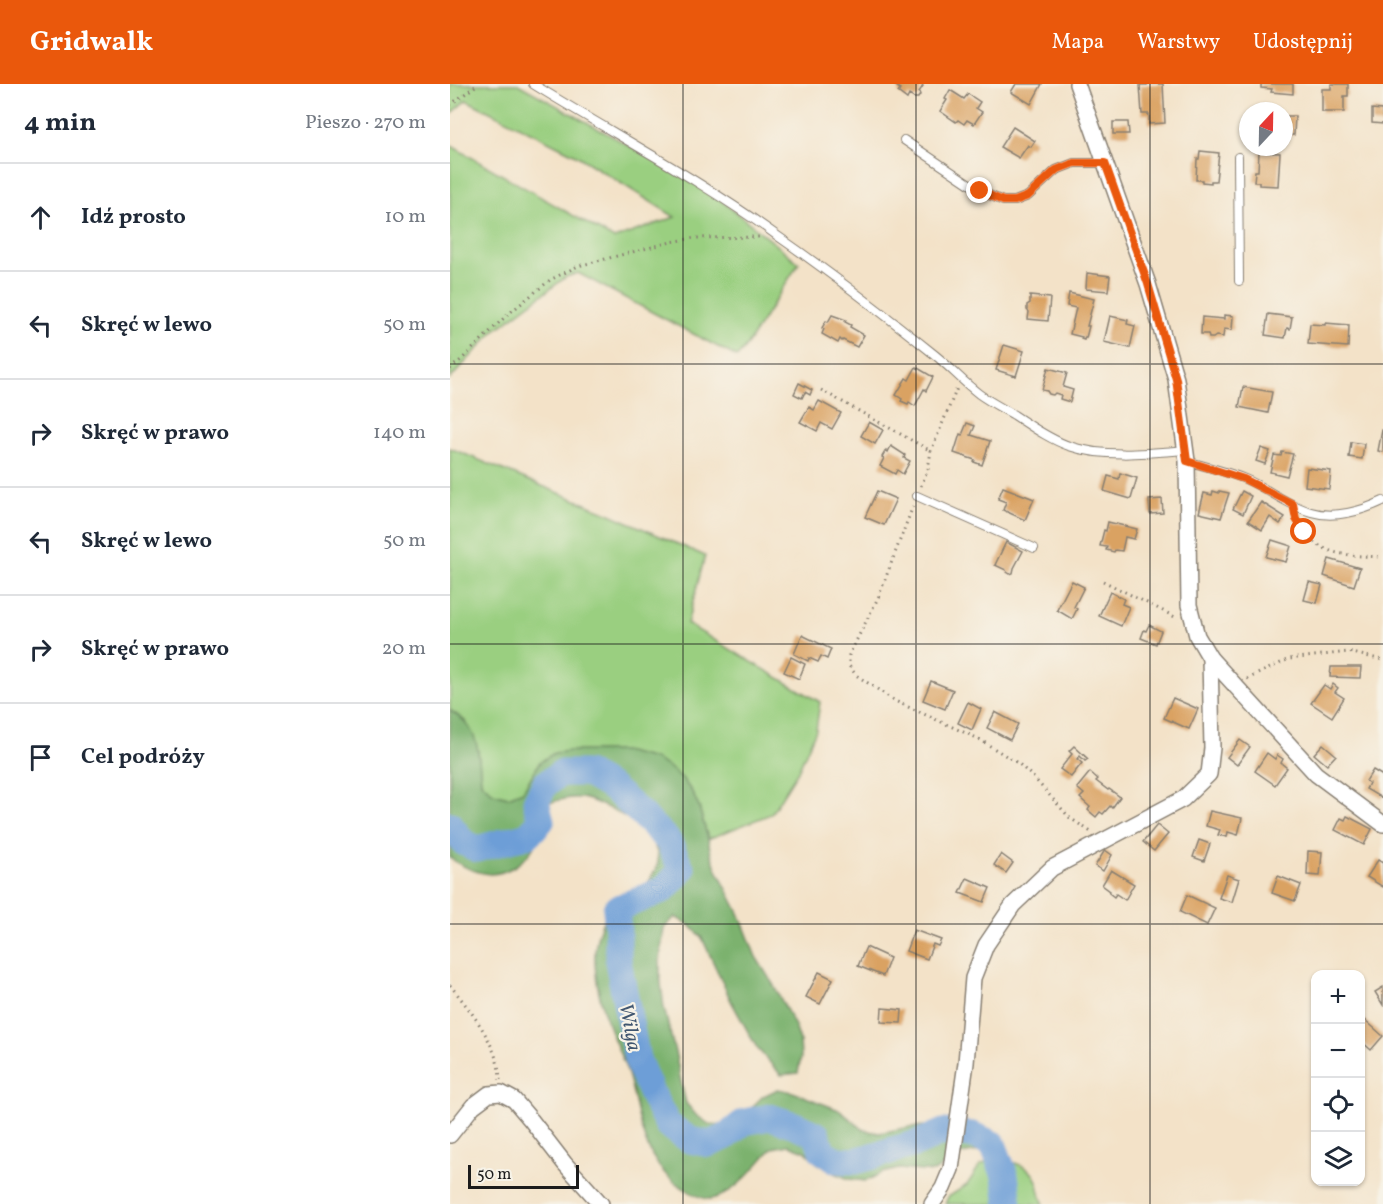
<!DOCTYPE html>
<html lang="pl">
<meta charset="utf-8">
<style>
:root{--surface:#fff;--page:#f6f6f7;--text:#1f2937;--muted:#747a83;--line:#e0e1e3;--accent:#ea580c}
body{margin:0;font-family:Vollkorn,serif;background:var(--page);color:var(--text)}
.controls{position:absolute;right:18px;bottom:18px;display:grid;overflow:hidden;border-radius:12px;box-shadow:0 2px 4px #0004}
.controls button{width:54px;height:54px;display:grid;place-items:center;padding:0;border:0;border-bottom:2px solid var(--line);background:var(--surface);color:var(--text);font:30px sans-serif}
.compass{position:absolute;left:789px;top:18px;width:54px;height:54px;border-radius:50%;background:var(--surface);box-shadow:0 2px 4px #0004;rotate:22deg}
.scale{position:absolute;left:18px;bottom:15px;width:111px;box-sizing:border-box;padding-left:6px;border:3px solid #1c1c1c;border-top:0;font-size:16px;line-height:21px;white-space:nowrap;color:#1c1c1c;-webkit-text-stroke:4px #f7f3e8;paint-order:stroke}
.stop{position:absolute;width:18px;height:18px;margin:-14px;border:4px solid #ea580c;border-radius:50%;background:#fff}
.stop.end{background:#ea580c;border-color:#fff;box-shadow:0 2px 6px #0008}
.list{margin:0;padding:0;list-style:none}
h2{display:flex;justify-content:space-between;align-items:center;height:78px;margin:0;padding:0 24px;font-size:26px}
h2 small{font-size:20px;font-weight:400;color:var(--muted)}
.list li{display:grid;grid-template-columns:39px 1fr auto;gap:18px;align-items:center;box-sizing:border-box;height:108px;padding:0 24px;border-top:2px solid var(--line)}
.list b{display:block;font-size:22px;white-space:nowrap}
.list em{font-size:20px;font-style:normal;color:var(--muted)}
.icon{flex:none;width:33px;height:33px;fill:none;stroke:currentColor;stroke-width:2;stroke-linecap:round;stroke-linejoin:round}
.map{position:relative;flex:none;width:933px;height:1120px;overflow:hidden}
header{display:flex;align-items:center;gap:36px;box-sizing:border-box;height:84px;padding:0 30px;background:var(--accent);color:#fff}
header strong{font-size:28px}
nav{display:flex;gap:33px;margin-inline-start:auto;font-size:21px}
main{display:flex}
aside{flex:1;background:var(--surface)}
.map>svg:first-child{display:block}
.green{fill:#9acf80;stroke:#5b764e;stroke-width:1.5}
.forest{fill:#7bb26e;stroke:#4c6745;stroke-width:1.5}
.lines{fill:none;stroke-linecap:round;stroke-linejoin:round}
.stream{stroke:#6d9ed7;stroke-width:4.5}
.river{stroke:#6d9ed7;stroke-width:27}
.building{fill:#daa262}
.lane-casing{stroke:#887f72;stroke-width:10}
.street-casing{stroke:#887f72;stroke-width:18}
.path{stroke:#887f72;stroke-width:3;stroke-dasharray:1.5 4.5;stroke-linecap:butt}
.lane{stroke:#fff;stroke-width:8}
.street{stroke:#fff;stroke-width:15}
.route{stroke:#ea580c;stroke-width:8}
.grid{fill:none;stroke:#1c1c1c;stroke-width:1.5;stroke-opacity:0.55}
.labels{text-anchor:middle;stroke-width:4.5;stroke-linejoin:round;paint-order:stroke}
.water-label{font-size:20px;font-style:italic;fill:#405670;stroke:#f7f3e8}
</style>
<header>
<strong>Gridwalk</strong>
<nav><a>Mapa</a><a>Warstwy</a><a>Udostępnij</a></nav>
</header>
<main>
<aside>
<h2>4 min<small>Pieszo · 270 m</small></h2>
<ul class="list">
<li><svg class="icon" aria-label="ahead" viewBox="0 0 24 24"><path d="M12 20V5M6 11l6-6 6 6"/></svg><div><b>Idź prosto</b></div><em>10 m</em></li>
<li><svg class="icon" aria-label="left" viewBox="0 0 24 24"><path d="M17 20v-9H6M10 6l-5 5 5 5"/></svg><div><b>Skręć w lewo</b></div><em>50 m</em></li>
<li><svg class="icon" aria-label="right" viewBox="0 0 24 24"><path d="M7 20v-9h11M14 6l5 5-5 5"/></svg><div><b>Skręć w prawo</b></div><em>140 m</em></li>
<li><svg class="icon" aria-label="left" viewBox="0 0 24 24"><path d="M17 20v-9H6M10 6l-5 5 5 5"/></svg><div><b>Skręć w lewo</b></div><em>50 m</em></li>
<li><svg class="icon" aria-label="right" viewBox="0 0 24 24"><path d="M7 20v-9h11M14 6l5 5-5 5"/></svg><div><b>Skręć w prawo</b></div><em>20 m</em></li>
<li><svg class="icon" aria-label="arrive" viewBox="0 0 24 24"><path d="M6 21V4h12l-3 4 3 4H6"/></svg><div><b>Cel podróży</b></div></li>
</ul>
</aside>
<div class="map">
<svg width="933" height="1120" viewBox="0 0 933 1120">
<rect width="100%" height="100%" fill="#f7f3e8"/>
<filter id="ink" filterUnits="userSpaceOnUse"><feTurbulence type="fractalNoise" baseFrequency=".0167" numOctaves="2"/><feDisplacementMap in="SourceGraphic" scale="12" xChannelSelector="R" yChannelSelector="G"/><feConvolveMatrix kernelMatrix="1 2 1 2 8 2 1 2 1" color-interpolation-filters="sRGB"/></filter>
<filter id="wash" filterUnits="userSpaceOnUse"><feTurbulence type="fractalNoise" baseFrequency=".008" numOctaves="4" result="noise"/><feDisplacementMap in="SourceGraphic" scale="24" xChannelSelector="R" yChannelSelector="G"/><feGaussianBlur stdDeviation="1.35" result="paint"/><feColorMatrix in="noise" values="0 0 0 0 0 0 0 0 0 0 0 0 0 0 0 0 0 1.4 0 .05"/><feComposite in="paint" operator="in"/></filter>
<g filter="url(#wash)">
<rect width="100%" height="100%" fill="#f3e2c8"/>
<g class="green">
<path d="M0 0H68L257 105 349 179 297 261 287 273 128 189 116 193 44 247 0 295V61L164 155 225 133 126 71 16 16 0 31Z"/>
<path d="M0 364 160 430 255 472 237 540 370 618 366 646 348 687 321 730 258 755 249 723 90 678 74 707 58 713 43 709 31 698 28 667 15 637 0 626Z"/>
<path d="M552 1076C568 1079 583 1083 588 1100 590 1108 590 1113 594 1120H495L498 1113 517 1101 530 1081 541 1077Z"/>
</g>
<path class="forest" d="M0 626C5 630 11 633 15 638 30 654 29 678 31 698L43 709 58 713 73 707 90 678 104 669 119 667H173L205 675 219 683 232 694 242 708 249 723 258 755 261 770 267 786 289 829 306 873 323 900 345 942 350 957 351 973 348 989 331 991 307 964 281 917 252 854 240 841 225 833 214 844 210 875V891L214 924 226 972 232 1003 236 1019 246 1031 259 1040 275 1041 289 1034 302 1023 313 1012 328 1005 343 1008 389 1026 414 1046 429 1049 460 1043 476 1042 493 1043 522 1054 536 1062 529 1067 512 1070 484 1088 449 1085 432 1089 416 1097 399 1095 382 1088 367 1079 355 1067 339 1061 322 1064C308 1080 283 1113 260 1115 252 1115 241 1109 235 1105 222 1098 210 1086 203 1073 189 1049 186 1017 178 990 172 973 164 957 158 940 150 920 144 889 145 868 146 853 152 833 164 823 168 819 175 818 180 815 190 809 209 788 208 775 206 746 171 729 147 719 142 717 136 714 130 714 119 713 109 716 99 719 96 725 93 730 91 736 88 745 87 756 83 764 75 778 56 790 40 790 26 789 11 782 0 774Z"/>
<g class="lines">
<path class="stream" d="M552 1120 557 1118"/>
<path class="river" d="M0 741 13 758 27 765 78 751 91 737 86 718 95 700 111 689H136L162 704 188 727 218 757 232 786 213 806 166 825 168 846V877L187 975 202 1011 218 1041 240 1056 259 1060 275 1053 294 1038 320 1033 345 1041 367 1051 372 1067 386 1076 405 1077 468 1059 493 1048 523 1051 543 1060 555 1092 559 1120"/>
</g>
<g id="blocks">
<g class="building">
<path d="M443 0H470L473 2 469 8 470 11 468 14H464L459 11 457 15 448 8 450 5Z"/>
<path d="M566 0H592L581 20 561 8Z"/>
<path d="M697 0H713L715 39 699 40V30H692L690 1H697Z"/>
<path d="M811 0H843V10L821 8 822 5 811 4Z"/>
<path d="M881 0H898V12H894V28H872V5H881Z"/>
<path d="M500 6 514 15 518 10 530 18 526 24 532 28 524 40 517 36 514 40 508 36 506 38 490 27 497 16 495 15Z"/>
<path d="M922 25 932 26 933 40 922 39Z"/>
<path d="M837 32H845L844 51H834V33Z"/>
<path d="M663 38H678L679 50H663Z"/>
<path d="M563 43 585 57 581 63 578 61 569 74 550 63Z"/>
<path d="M750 67 769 69 766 97H761V99L752 98V96H746L747 75H749Z"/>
<path d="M809 68 830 69 828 102 809 101V98H804L805 87H808Z"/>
<path d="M637 189 660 192 658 207 636 205Z"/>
<path d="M619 209 644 215 637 242H639L636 254 635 253 634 256 631 255 632 253 620 250 626 224 617 222Z"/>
<path d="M580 212 600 214 598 237 578 235 579 228 577 226V221L580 219Z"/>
<path d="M818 230 842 233 840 245 837 244 835 254 815 251Z"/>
<path d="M382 231 396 236 395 238 401 241 400 243 414 251 407 263 393 256 392 257 390 255 388 259 372 250 374 245 372 244 376 237 378 238Z"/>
<path d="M774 231 783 232 782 246 774 245 773 253 766 252 763 254H759L758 250H751L752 233 774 235Z"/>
<path d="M660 232 678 236 677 240 685 242 680 264 654 258Z"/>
<path d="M875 239 899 241 898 263 858 260 860 240 875 241Z"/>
<path d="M554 261 574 267 566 292 546 286Z"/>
<path d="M466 283 483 293 476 307 474 305 465 322 459 318 458 320 451 317 452 315 446 311 456 294 459 296Z"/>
<path d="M598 284 617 289 613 303 623 306 620 318 610 315 611 311 605 309 603 311 599 310 597 307 592 306Z"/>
<path d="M349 299 362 306 360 311 355 308 352 314 344 310Z"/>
<path d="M793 303 822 308 818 329 789 323Z"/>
<path d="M369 317 391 329 382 345 371 339 367 347 350 338 359 323 364 326Z"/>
<path d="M419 338 433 346 425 360 411 352Z"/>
<path d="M517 339 525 342 521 351 540 357 532 381 524 378 525 376 504 369 510 350 512 351Z"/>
<path d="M932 346H933V368L928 367Z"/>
<path d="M901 358 914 360 912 375 899 373Z"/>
<path d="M441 362 455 371 454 374 460 377 453 390 447 386 445 390 430 382 434 374 432 373 436 366 438 368Z"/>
<path d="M811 364 820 367 815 380 806 377Z"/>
<path d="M832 368 843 370 837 392 820 388 824 371 831 372Z"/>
<path d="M857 384 881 387 879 405 855 402Z"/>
<path d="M670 389 687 394 681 415 654 407 658 392 669 395Z"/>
<path d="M553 403 584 415 575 436 553 426 556 418 548 415Z"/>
<path d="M427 407 446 415 434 441 415 433Z"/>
<path d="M763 407 769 409V407L779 409 771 434 749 429 754 409 762 411Z"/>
<path d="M792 407 801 412 793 430 783 425Z"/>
<path d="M712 415 713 429 700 430 699 416Z"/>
<path d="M811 418 835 433 830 440 820 433 812 446 798 437Z"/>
<path d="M658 438 687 445 684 455 675 453 672 467 665 466 664 468 656 466 657 463 650 462 654 446 656 447Z"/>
<path d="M822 456 841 462 836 478 816 473Z"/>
<path d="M556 458 573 467 564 484 563 489 560 490 557 488 556 486 545 481Z"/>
<path d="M879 475 910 484 904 502 874 492Z"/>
<path d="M622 497 634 503 624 523 627 525 622 535 607 526Z"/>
<path d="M859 498 872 501 867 519 854 516Z"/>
<path d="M660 508 674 515 672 520 679 523 671 542 649 532Z"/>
<path d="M699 541 711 547 706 560 691 554 694 546 696 547Z"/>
<path d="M352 551 381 565 377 575 371 572 368 578 359 574 358 577 344 570Z"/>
<path d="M341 573 355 580 349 595 334 588Z"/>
<path d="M881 583H911L910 594 880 593Z"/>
<path d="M481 597 503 606 495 625 473 616Z"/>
<path d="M883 600 888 604 885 608 894 614 882 633 861 619 874 601 880 605Z"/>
<path d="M723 614 748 625 739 645 714 634Z"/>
<path d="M518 618 531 625 522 646 508 639Z"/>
<path d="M545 628 568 640 560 656 537 644Z"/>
<path d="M790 656 800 663 787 681 777 673Z"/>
<path d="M873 660 886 671 877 681 864 670Z"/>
<path d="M624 662 638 675 635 677 630 672 627 675 632 679 621 693 610 685 622 670 619 667Z"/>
<path d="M817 669 825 675 827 671 833 675 831 679 837 684 825 701 805 687Z"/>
<path d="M923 686 933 692V715L916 705 919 699 916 697Z"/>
<path d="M640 688 648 695 646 697 658 706 659 705 670 713 662 724 660 722 653 730 650 728 646 733 638 726 640 723 630 714 634 710 627 704Z"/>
<path d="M760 727 792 734 788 751 778 748 777 753 768 751 770 746 756 742Z"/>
<path d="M897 732 922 745 914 761 885 746 891 734 895 736Z"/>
<path d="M707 741 718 750 704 767 693 758Z"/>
<path d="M749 756 760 760 754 777 743 773Z"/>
<path d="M655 766 662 771 653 787 645 782Z"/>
<path d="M858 767 872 768 870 792 857 791Z"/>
<path d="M551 770 563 779 556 789 544 781Z"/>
<path d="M928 776 933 779V803L917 793Z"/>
<path d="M661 786 684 800 675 816 666 810 664 813 659 809 660 807 652 801Z"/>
<path d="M777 791 789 795 782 818 769 814Z"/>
<path d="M828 792 851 801 845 817 822 809Z"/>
<path d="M517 794 540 804 534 818 510 809Z"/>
<path d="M737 811 765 824 757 841 730 828Z"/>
<path d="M464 846 491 856 488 862 483 860 477 875 456 867Z"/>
<path d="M416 863 440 874 433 892 408 882Z"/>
<path d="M369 888 383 895 370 920 356 913Z"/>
<path d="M933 903V921L925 908Z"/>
<path d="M432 924 452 926 451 939 431 938Z"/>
<path d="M914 935 933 952 921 966 910 956V939Z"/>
</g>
</g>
</g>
<g filter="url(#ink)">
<use href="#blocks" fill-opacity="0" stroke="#887f72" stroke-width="1.5"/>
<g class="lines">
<g class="lane-casing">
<g id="lane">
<path d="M83 0C165 51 251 96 329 153 382 190 434 230 485 271 500 283 513 298 529 310 540 318 552 324 564 331 581 342 599 355 619 362 654 374 700 369 736 366"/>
<path d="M454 56 530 107 553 117H565L578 112 606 86 624 79H655"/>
<path d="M788 73 789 197"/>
<path d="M737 377C756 383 776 387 795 395 817 404 837 421 861 428 884 435 912 427 933 417"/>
<path d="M467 412 584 464"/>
</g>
</g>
<g class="street-casing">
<g id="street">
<path d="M627 0 698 200 726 295 737 377 739 521 747 552 760 574 866 690 933 740"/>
<path d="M0 1051 23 1022 39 1010 51 1009 64 1016 81 1036 115 1080 151 1120"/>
<path d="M482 1120 493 1104 501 1085 516 979 523 894 536 861 563 821 602 784 733 715 759 690 762 664 760 574"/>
</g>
</g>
<g class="path">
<path d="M0 21 28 0"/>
<path d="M0 285 11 276 57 231 100 196 128 182 221 158 245 154 309 153"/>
<path d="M371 306 481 367"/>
<path d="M471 402 478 385 481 367 507 304"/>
<path d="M463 422 428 514 399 571V582L406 591 445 617 529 655 569 680 584 694 620 734 641 748"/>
<path d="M846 434C865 473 894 471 933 473"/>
<path d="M653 497 727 534"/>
<path d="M797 595 839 575 898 568 933 576"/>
<path d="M0 901C21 927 49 962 50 996"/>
</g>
<use href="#lane" class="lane"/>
<use href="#street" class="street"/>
</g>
</g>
<g class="lines" filter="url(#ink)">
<path class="route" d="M530 107 553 117H565L578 112 606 86 624 79H655L698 200 726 295 737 377 794 395 843 420 846 435 854 448"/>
</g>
<path class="grid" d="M233 0V1120M466 0V1120M700 0V1120M0 280H933M0 560H933M0 840H933"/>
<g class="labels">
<g class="water-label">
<text transform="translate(181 943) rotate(79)" y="7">Wilga</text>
</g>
</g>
</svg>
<div class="controls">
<button>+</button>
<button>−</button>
<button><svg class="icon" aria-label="locate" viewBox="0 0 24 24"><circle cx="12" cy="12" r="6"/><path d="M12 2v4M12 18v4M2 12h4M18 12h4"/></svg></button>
<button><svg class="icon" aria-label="layers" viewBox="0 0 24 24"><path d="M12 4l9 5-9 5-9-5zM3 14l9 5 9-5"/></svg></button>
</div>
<svg class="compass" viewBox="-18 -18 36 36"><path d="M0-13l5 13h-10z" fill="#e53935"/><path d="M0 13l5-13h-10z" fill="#747a83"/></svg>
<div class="scale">50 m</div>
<div class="stop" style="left:854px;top:448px"></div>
<div class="stop end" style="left:530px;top:107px"></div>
</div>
</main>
